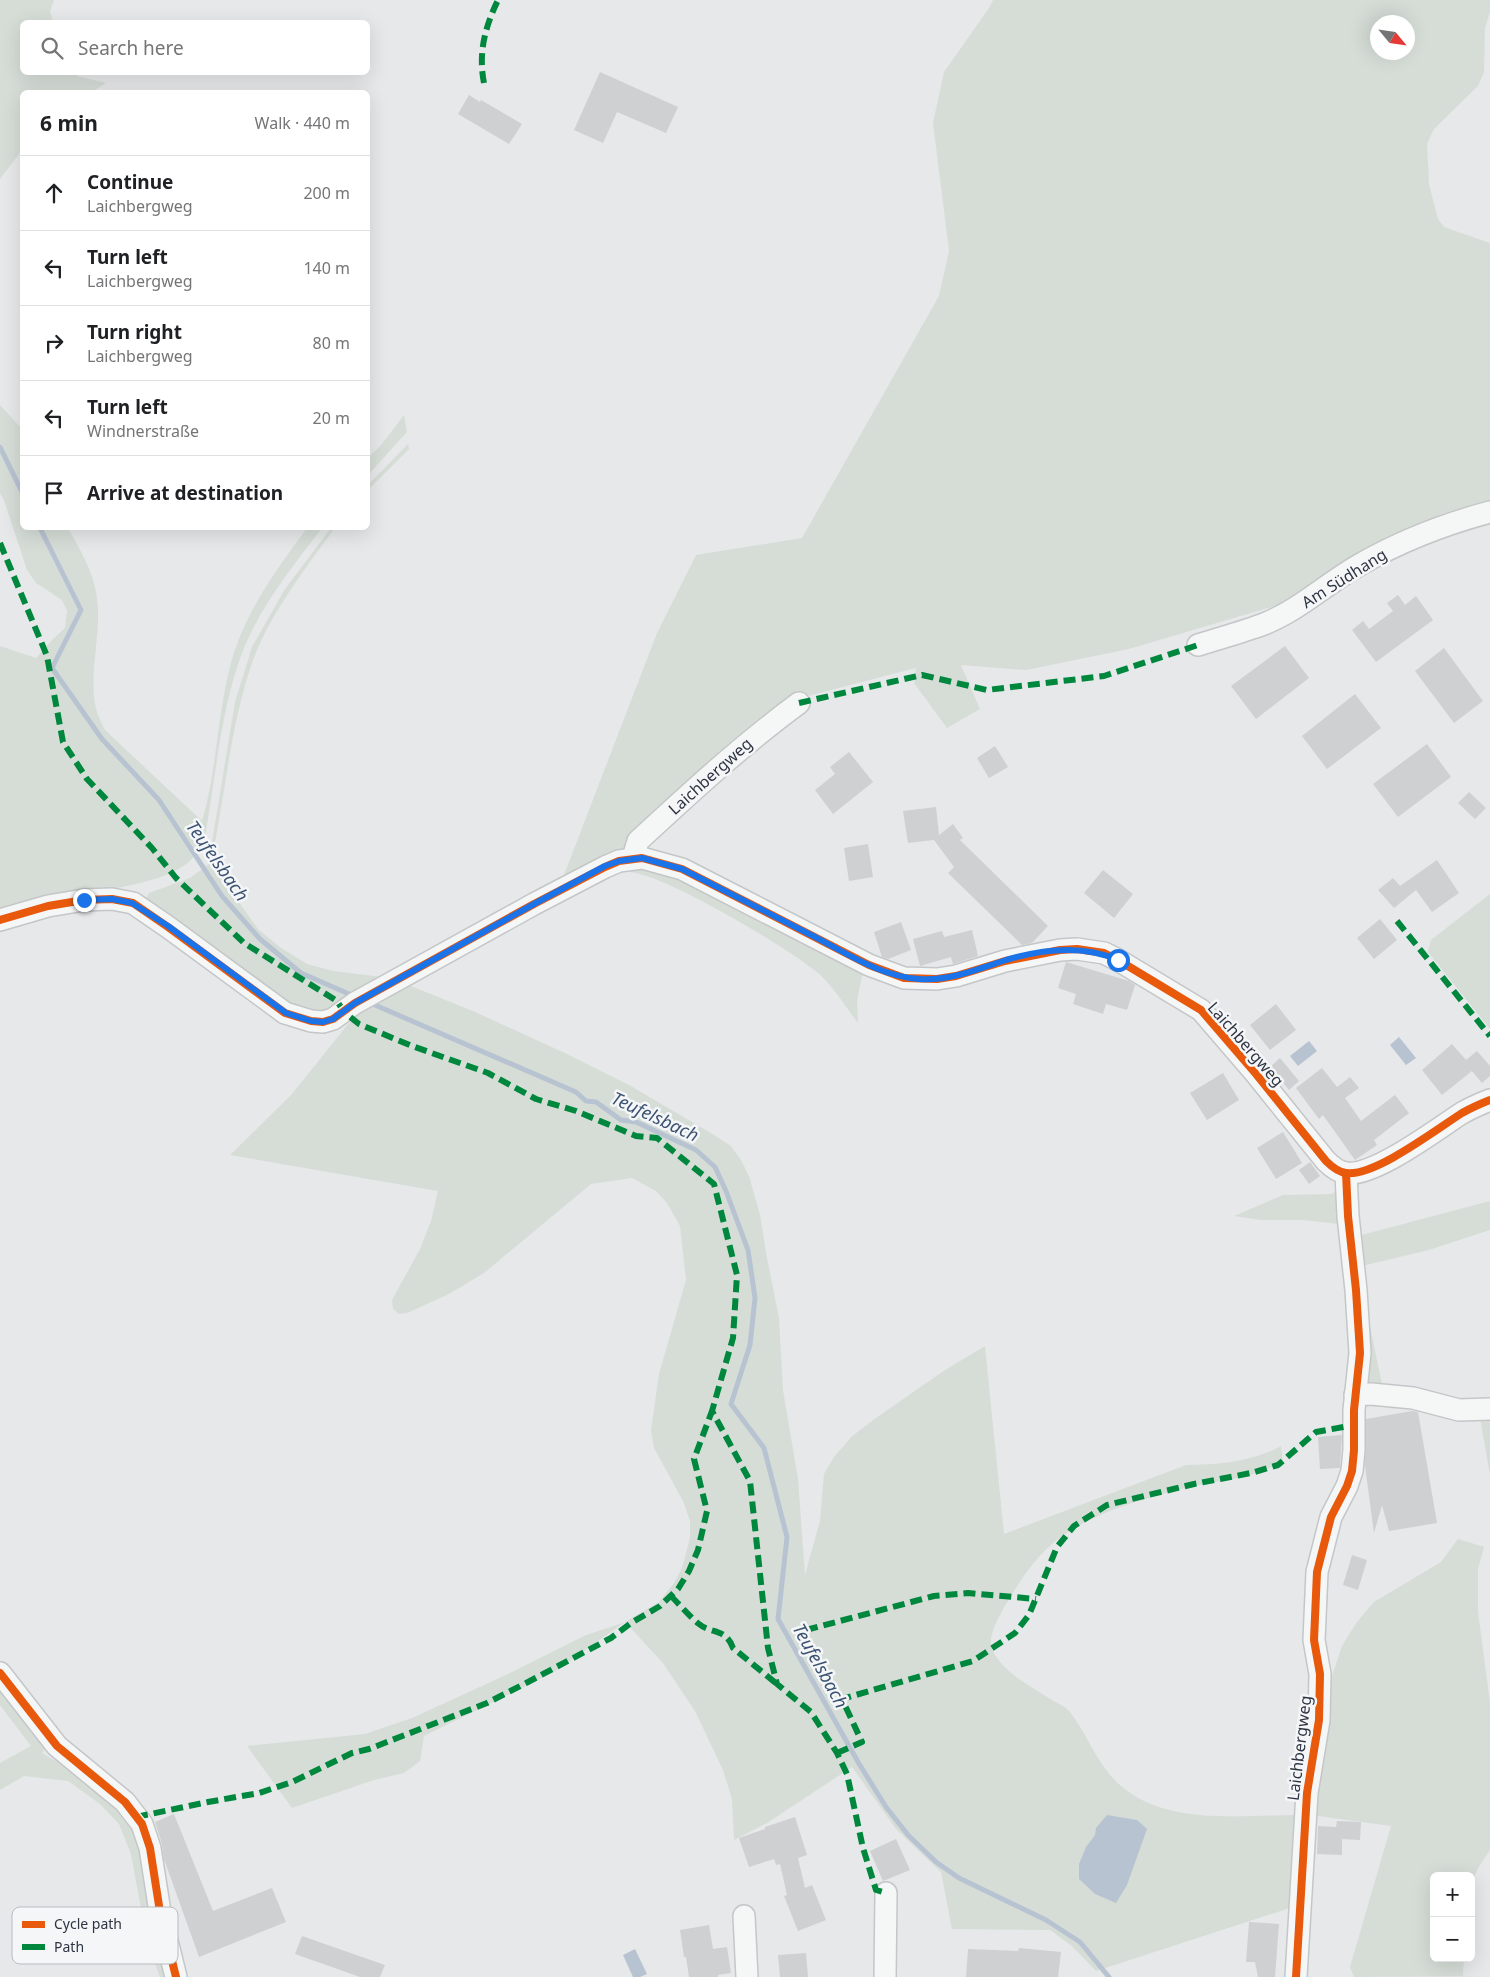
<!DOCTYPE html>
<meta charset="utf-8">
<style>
:root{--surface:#fff;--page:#f6f6f6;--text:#202124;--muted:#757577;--line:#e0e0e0}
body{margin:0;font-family:"Noto Sans",sans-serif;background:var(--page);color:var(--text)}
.controls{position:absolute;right:15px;bottom:15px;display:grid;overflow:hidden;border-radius:8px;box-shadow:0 5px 20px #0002}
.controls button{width:45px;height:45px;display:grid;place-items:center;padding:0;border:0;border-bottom:1px solid var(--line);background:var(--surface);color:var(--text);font:25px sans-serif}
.compass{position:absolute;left:1370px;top:15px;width:45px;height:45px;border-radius:50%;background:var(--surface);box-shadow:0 5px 20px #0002;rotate:119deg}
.stop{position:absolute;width:15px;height:15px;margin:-11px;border:4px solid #1a73e8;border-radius:50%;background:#fff}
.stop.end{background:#1a73e8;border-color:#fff;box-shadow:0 1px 5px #0008}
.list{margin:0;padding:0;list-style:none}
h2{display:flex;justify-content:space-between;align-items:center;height:65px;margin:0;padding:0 20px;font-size:21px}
h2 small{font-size:16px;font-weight:400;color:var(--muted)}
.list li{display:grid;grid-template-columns:32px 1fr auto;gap:15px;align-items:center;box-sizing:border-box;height:75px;padding:0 20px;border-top:1px solid var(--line)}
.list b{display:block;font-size:19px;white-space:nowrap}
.list p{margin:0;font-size:16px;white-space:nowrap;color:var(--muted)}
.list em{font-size:16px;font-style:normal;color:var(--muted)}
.icon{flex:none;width:28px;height:28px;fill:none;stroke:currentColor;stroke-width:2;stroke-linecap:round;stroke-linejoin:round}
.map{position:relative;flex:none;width:1490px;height:1977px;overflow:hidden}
.search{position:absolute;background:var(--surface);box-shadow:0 5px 20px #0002;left:20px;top:20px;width:350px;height:55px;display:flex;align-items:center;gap:12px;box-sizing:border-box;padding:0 18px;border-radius:8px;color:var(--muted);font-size:19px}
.panel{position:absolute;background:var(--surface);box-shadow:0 5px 20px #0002;left:20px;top:90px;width:350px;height:440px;border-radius:8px}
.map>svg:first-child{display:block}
.green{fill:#d6ddd7;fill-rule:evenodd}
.water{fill:#b8c3d2}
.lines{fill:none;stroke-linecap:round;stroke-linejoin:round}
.stream{stroke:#b8c3d2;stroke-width:5}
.building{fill:#ced0d2}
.minor-casing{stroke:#c4c6c8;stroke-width:24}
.minor{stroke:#f5f6f6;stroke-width:21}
.quiet{stroke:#00873e;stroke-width:6;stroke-dasharray:12 6;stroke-linecap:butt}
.cycleway-casing{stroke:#f4f6f8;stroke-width:11}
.cycleway{stroke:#e8590c;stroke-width:8}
.route{stroke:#1a73e8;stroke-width:6}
.labels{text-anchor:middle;stroke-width:5;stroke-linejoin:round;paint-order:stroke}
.street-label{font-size:16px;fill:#2e3442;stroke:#f4f6f8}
.water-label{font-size:18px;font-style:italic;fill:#3c5272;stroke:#f4f6f8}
.key{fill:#f4f6f8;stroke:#b9bcc1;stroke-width:1}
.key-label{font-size:14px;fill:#2e3442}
</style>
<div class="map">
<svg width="1490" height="1977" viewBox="0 0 1490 1977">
<rect width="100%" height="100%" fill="#e6e8ea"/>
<g class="green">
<path d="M0 0H54L50 11 53 22H22V72L76 73 77 76 106 83 92 92H22V150L0 179Z"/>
<path d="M993 0H1490V12L1485 28 1484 72 1478 86 1434 129 1427 144 1429 184 1438 219 1444 227 1490 243V506L1285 603 1129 649 1026 670 961 665 980 709 947 728 914 683 916 668 796 699 708 765 624 850 334 1008 310 1012 295 1007 261 985 145 900 149 893 190 878 210 863 206 859 212 842 235 702 252 647 285 589 331 528H335C306 567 268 617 252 663 230 727 225 797 211 863L258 929 281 948 307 964 333 971 382 977 564 875 657 633 696 555 802 538 939 296 949 251 933 123 944 72 989 8ZM1378 22H1408V52H1378Z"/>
<path d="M0 405 22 429V528H68C80 550 94 572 97 598 102 635 88 672 96 709 98 716 102 724 105 730L202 821C217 770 217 715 231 663 245 612 276 570 307 528H322C293 566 262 604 244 648 222 702 216 773 206 831 203 845 197 856 185 865 159 885 89 892 56 898 37 902 18 908 0 913V646L36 658 52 640 65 628 67 611 62 600 36 583 27 570 4 500 0 493Z"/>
<path d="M404 415 407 432 368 475V458L382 444Z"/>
<path d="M408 444 409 449 368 490V485Z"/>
<path d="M657 865 863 971 857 1001 858 1023C845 1006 834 987 818 973 793 951 654 867 624 872 598 876 562 899 539 912 496 937 453 962 411 986L475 1012 567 1054 629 1085 714 1135 731 1146 741 1160 749 1176 760 1215 767 1258 779 1318 783 1390 798 1479 805 1575 820 1521 824 1474 834 1457 851 1437 876 1418 942 1372 985 1346 1004 1534 1186 1465C1217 1465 1253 1462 1281 1446L1283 1463C1271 1467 1259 1472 1247 1476 1233 1480 1217 1481 1203 1484 1158 1494 1099 1510 1062 1536 1041 1551 1024 1574 1011 1596 1004 1607 989 1632 991 1644 995 1669 1035 1689 1054 1701 1059 1704 1066 1707 1070 1712 1085 1731 1094 1756 1110 1775 1155 1828 1237 1815 1299 1815L1293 1907 1096 1971 1072 1946 1050 1930 952 1929 941 1872 896 1829 852 1767 767 1823 734 1840 732 1799 723 1770 695 1711 663 1663 625 1622 554 1672 424 1736 420 1761 404 1773 374 1780 292 1808 247 1746 365 1734 412 1718 506 1675 584 1636 625 1622 659 1602 674 1583 682 1568 690 1538V1521L683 1501 654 1448 651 1430 659 1374 686 1280 680 1226 667 1203 656 1191 632 1178 591 1184 484 1273 449 1294 407 1313 399 1314 393 1309 392 1300 420 1249 431 1221 438 1191 230 1155 292 1094 349 1023 375 999 608 870Z"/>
<path d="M1490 894V1029L1428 952 1431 940Z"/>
<path d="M1339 1190V1224L1303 1220H1260L1234 1216 1283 1195 1331 1194Z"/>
<path d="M1490 1201V1230L1429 1250 1362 1266 1369 1322 1383 1389C1373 1388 1369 1386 1366 1377L1358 1236Z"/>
<path d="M1490 1417V1475L1480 1418Z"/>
<path d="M1458 1539 1484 1547 1478 1569V1612L1490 1703V1850L1478 1868 1471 1884V1876H1434V1958H1464L1463 1976H1490L1354 1977 1350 1967 1391 1826 1311 1815 1332 1676 1342 1646 1357 1622 1374 1602 1441 1562Z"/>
<path d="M0 1684 46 1748 42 1753 71 1770 107 1797 137 1834 166 1977H160L147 1941 131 1854 119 1824 100 1804 68 1781 24 1776 0 1790V1763L31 1746 0 1705Z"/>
</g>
<g class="water">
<path d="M1399 1037 1416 1058 1406 1065 1390 1045Z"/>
<path d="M1309 1041 1317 1051 1298 1066 1290 1056Z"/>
<path d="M1107 1815 1137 1820 1147 1829 1127 1885 1116 1903 1095 1894 1079 1879V1864L1086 1847 1095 1835 1096 1828Z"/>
<path d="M635 1949 647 1974 640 1977H633L623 1955Z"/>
</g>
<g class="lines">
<g class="stream">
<path d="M0 447 22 492"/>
<path d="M40 528 81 610 52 668 102 739 159 800 222 896 260 939 301 973 356 997"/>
<path d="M368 1002 576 1092 586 1101 596 1102 621 1120 636 1122 696 1150 715 1167 726 1191 748 1250 755 1298 750 1345 731 1404 764 1448 787 1537 778 1619 858 1762 886 1807 908 1835 936 1862 959 1878 1046 1920 1080 1942 1109 1977"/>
</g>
</g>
<g class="building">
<path d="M600 72 678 107 666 133 617 112 603 143 574 130Z"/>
<path d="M469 95 480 102 481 100 522 124 509 144 458 114Z"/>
<path d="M1398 595 1405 605 1416 596 1433 620 1376 662 1352 630 1363 621 1369 629 1393 611 1387 603Z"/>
<path d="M1285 646 1309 678 1256 719 1231 686Z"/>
<path d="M1444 648 1483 701 1454 723 1415 671Z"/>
<path d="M1355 694 1381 728 1327 769 1302 736Z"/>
<path d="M1427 744 1451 777 1398 817 1373 784Z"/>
<path d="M995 746 1008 767 989 778 977 758Z"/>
<path d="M849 752 873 782 833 814 815 790 835 774 830 767Z"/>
<path d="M1469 792 1486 808 1475 819 1458 803Z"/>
<path d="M936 807 939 835 953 824 963 838 960 840 1048 926 1032 943 1022 945 948 873 954 867 934 840 908 843 903 811Z"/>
<path d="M868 844 873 877 849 881 844 848Z"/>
<path d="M1437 860 1459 893 1432 912 1416 890 1394 908 1378 890 1393 878 1400 886Z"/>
<path d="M1103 870 1133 894 1114 918 1084 893Z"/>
<path d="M1380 919 1397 940 1374 959 1357 938Z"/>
<path d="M901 922 911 950 888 959 882 957 874 932Z"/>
<path d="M972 930 978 956 953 964 951 957 920 966 913 939 942 931 944 937Z"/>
<path d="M1066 962 1129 981 1135 985 1127 1010 1106 1004 1103 1014 1073 1004 1076 994 1058 988Z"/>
<path d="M1276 1004 1296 1030 1270 1050 1250 1025Z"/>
<path d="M1452 1044 1466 1060 1477 1051 1490 1066V1076L1482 1083 1472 1071 1442 1095 1422 1070Z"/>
<path d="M1280 1058 1299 1081 1289 1090 1270 1067Z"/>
<path d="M1322 1068 1337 1087 1350 1077 1359 1088 1345 1098 1361 1121 1395 1095 1409 1113 1374 1140 1377 1145 1355 1160 1323 1115 1319 1119 1296 1088Z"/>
<path d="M1223 1073 1239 1100 1207 1120 1190 1093Z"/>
<path d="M1283 1132 1302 1163 1276 1179 1257 1148Z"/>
<path d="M1310 1162 1320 1176 1309 1184 1299 1170Z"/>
<path d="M1412 1411 1418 1412 1437 1523 1389 1531 1382 1505 1374 1533 1365 1466 1366 1419Z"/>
<path d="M1342 1435 1340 1468 1320 1469 1318 1437Z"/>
<path d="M1352 1555 1367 1560 1358 1590 1343 1585Z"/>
<path d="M174 1814 213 1911 272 1888 286 1922 199 1957 164 1859 162 1844 155 1822Z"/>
<path d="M795 1817 807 1855 798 1858 805 1888 812 1885 826 1920 798 1931 784 1896 787 1895 780 1864 776 1865 774 1859 749 1867 739 1838 765 1829V1827Z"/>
<path d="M1337 1821 1361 1822 1360 1840 1342 1839V1855L1317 1854 1318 1826 1336 1827Z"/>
<path d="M896 1839 910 1870 883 1881 870 1851Z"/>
<path d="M1249 1922 1279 1924 1275 1977H1258L1255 1962H1246Z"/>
<path d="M709 1925 713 1949 727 1947 731 1973 718 1975V1977H689L686 1957H684L680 1930Z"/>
<path d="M302 1936 385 1965 380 1977H360L295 1954Z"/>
<path d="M1019 1948 1061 1952 1058 1977H966L968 1949 1018 1951Z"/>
<path d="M806 1953 808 1977H780L778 1955Z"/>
</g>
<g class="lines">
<g class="minor-casing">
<g id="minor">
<path d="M1198 645C1220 638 1243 632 1264 624 1299 610 1326 584 1359 565 1399 542 1445 524 1490 512"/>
<path d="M633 858 638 841C690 793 742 745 799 703"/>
<path d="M0 920 48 906 84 900 112 899 133 903 168 927 285 1013 311 1021 323 1022 333 1019 355 1003 534 904 605 867 619 861 642 858 682 869 869 965 904 978 937 979 956 976 1005 961 1060 950 1077 949 1104 953 1118 960 1201 1010 1256 1074 1326 1161C1331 1166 1338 1172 1346 1173 1374 1177 1437 1129 1462 1113 1471 1108 1480 1104 1490 1100"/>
<path d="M1355 1395 1371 1394 1413 1398 1459 1410 1490 1409"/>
<path d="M0 1673 57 1746 125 1802 142 1824 150 1848 160 1912 176 1977"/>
<path d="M744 1916 747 1977"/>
<path d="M885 1977 886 1893"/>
<path d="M1296 1977 1307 1793 1319 1720 1320 1674 1314 1640 1317 1572 1331 1517 1347 1486 1352 1471 1354 1450V1410L1360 1353 1356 1290 1348 1216 1346 1173"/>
</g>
</g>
<use href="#minor" class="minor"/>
<g class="quiet">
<path d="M484 83C478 53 485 27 498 0"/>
<path d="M0 543 47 656 63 742 87 779 152 848 176 878 244 943 337 1001 344 1012 359 1024 412 1046 488 1073 536 1099 576 1111 636 1136 657 1138 714 1184 737 1275 733 1338 712 1411 750 1481 768 1648 777 1684 811 1712 837 1753 847 1774 863 1848 876 1890 886 1893"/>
<path d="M799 703 922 675 987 690 1104 676 1198 645"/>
<path d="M1397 921 1490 1036"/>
<path d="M671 1596C680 1605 689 1616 699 1624 711 1634 726 1628 733 1648L777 1684"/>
<path d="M806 1630 934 1596 968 1593 1036 1599"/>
<path d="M837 1753 862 1742 842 1699 973 1661 1015 1633 1029 1615 1057 1547 1074 1526 1107 1505 1194 1484 1251 1473 1278 1465 1316 1432 1354 1425"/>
<path d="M136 1817 208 1802 259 1793 292 1782 352 1753 369 1749 487 1703 528 1682 611 1638 631 1623 660 1606 678 1589 689 1571 698 1550 707 1511 694 1459 712 1411"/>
</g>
<g class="cycleway-casing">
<g id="cycleway">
<path d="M0 920 48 906 84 900 112 899 133 903 168 927 285 1013 311 1021 323 1022 333 1019 355 1003 534 904 605 867 619 861 642 858 682 869 869 965 904 978 937 979 956 976 1005 961 1060 950 1077 949 1104 953 1118 960 1201 1010 1256 1074 1326 1161C1331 1166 1338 1172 1346 1173 1374 1177 1437 1129 1462 1113 1471 1108 1480 1104 1490 1100"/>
<path d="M0 1673 57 1746 125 1802 142 1824 150 1848 160 1912 176 1977"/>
<path d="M1296 1977 1307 1793 1319 1720 1320 1674 1314 1640 1317 1572 1331 1517 1347 1486 1352 1471 1354 1450V1410L1360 1353 1356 1290 1348 1216 1346 1173"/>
</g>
</g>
<use href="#cycleway" class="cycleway"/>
</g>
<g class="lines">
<path class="route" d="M84 900 112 899 132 903 168 926 286 1013 311 1021 323 1022 333 1019 355 1003 534 904 605 866 619 861 642 858 682 869C725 891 768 913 811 935 845 952 879 976 919 979 949 981 975 970 1003 961 1041 949 1082 944 1118 960"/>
</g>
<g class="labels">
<g class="street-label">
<text transform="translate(1344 578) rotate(-32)" y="6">Am Südhang</text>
<text transform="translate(710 776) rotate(-42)" y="6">Laichbergweg</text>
<text transform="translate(1246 1044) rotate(49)" y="6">Laichbergweg</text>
<text transform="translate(1299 1748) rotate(-83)" y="6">Laichbergweg</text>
</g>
<g class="water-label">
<text transform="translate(217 861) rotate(55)" y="6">Teufelsbach</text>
<text transform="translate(655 1117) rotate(25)" y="6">Teufelsbach</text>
<text transform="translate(820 1666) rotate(61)" y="6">Teufelsbach</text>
</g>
</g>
<rect x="12" y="1907" width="166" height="57" rx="8" class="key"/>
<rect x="22" y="1921" width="23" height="7" fill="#e8590c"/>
<rect x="22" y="1944" width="23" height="6" fill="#00873e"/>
<g class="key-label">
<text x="54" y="1929">Cycle path</text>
<text x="54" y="1952">Path</text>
</g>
</svg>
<div class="controls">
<button>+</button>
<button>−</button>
</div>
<svg class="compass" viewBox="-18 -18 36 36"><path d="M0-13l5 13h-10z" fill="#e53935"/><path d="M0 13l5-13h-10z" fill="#757577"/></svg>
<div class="stop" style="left:1118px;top:960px"></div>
<div class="stop end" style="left:84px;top:900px"></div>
<div class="search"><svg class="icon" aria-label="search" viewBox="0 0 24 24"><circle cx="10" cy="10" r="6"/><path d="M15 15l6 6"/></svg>Search here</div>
<section class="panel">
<h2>6 min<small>Walk · 440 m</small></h2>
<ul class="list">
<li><svg class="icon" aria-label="ahead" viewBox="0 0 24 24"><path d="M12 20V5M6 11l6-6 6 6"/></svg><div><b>Continue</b><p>Laichbergweg</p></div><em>200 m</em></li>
<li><svg class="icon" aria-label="left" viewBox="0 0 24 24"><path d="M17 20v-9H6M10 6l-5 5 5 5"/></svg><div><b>Turn left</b><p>Laichbergweg</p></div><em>140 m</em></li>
<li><svg class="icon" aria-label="right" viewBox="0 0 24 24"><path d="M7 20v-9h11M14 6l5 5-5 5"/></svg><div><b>Turn right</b><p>Laichbergweg</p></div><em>80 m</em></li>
<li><svg class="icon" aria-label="left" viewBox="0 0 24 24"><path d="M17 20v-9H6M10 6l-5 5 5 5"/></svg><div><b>Turn left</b><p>Windnerstraße</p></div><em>20 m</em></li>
<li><svg class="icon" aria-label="arrive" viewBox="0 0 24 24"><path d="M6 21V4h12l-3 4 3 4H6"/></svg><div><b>Arrive at destination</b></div></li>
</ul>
</section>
</div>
